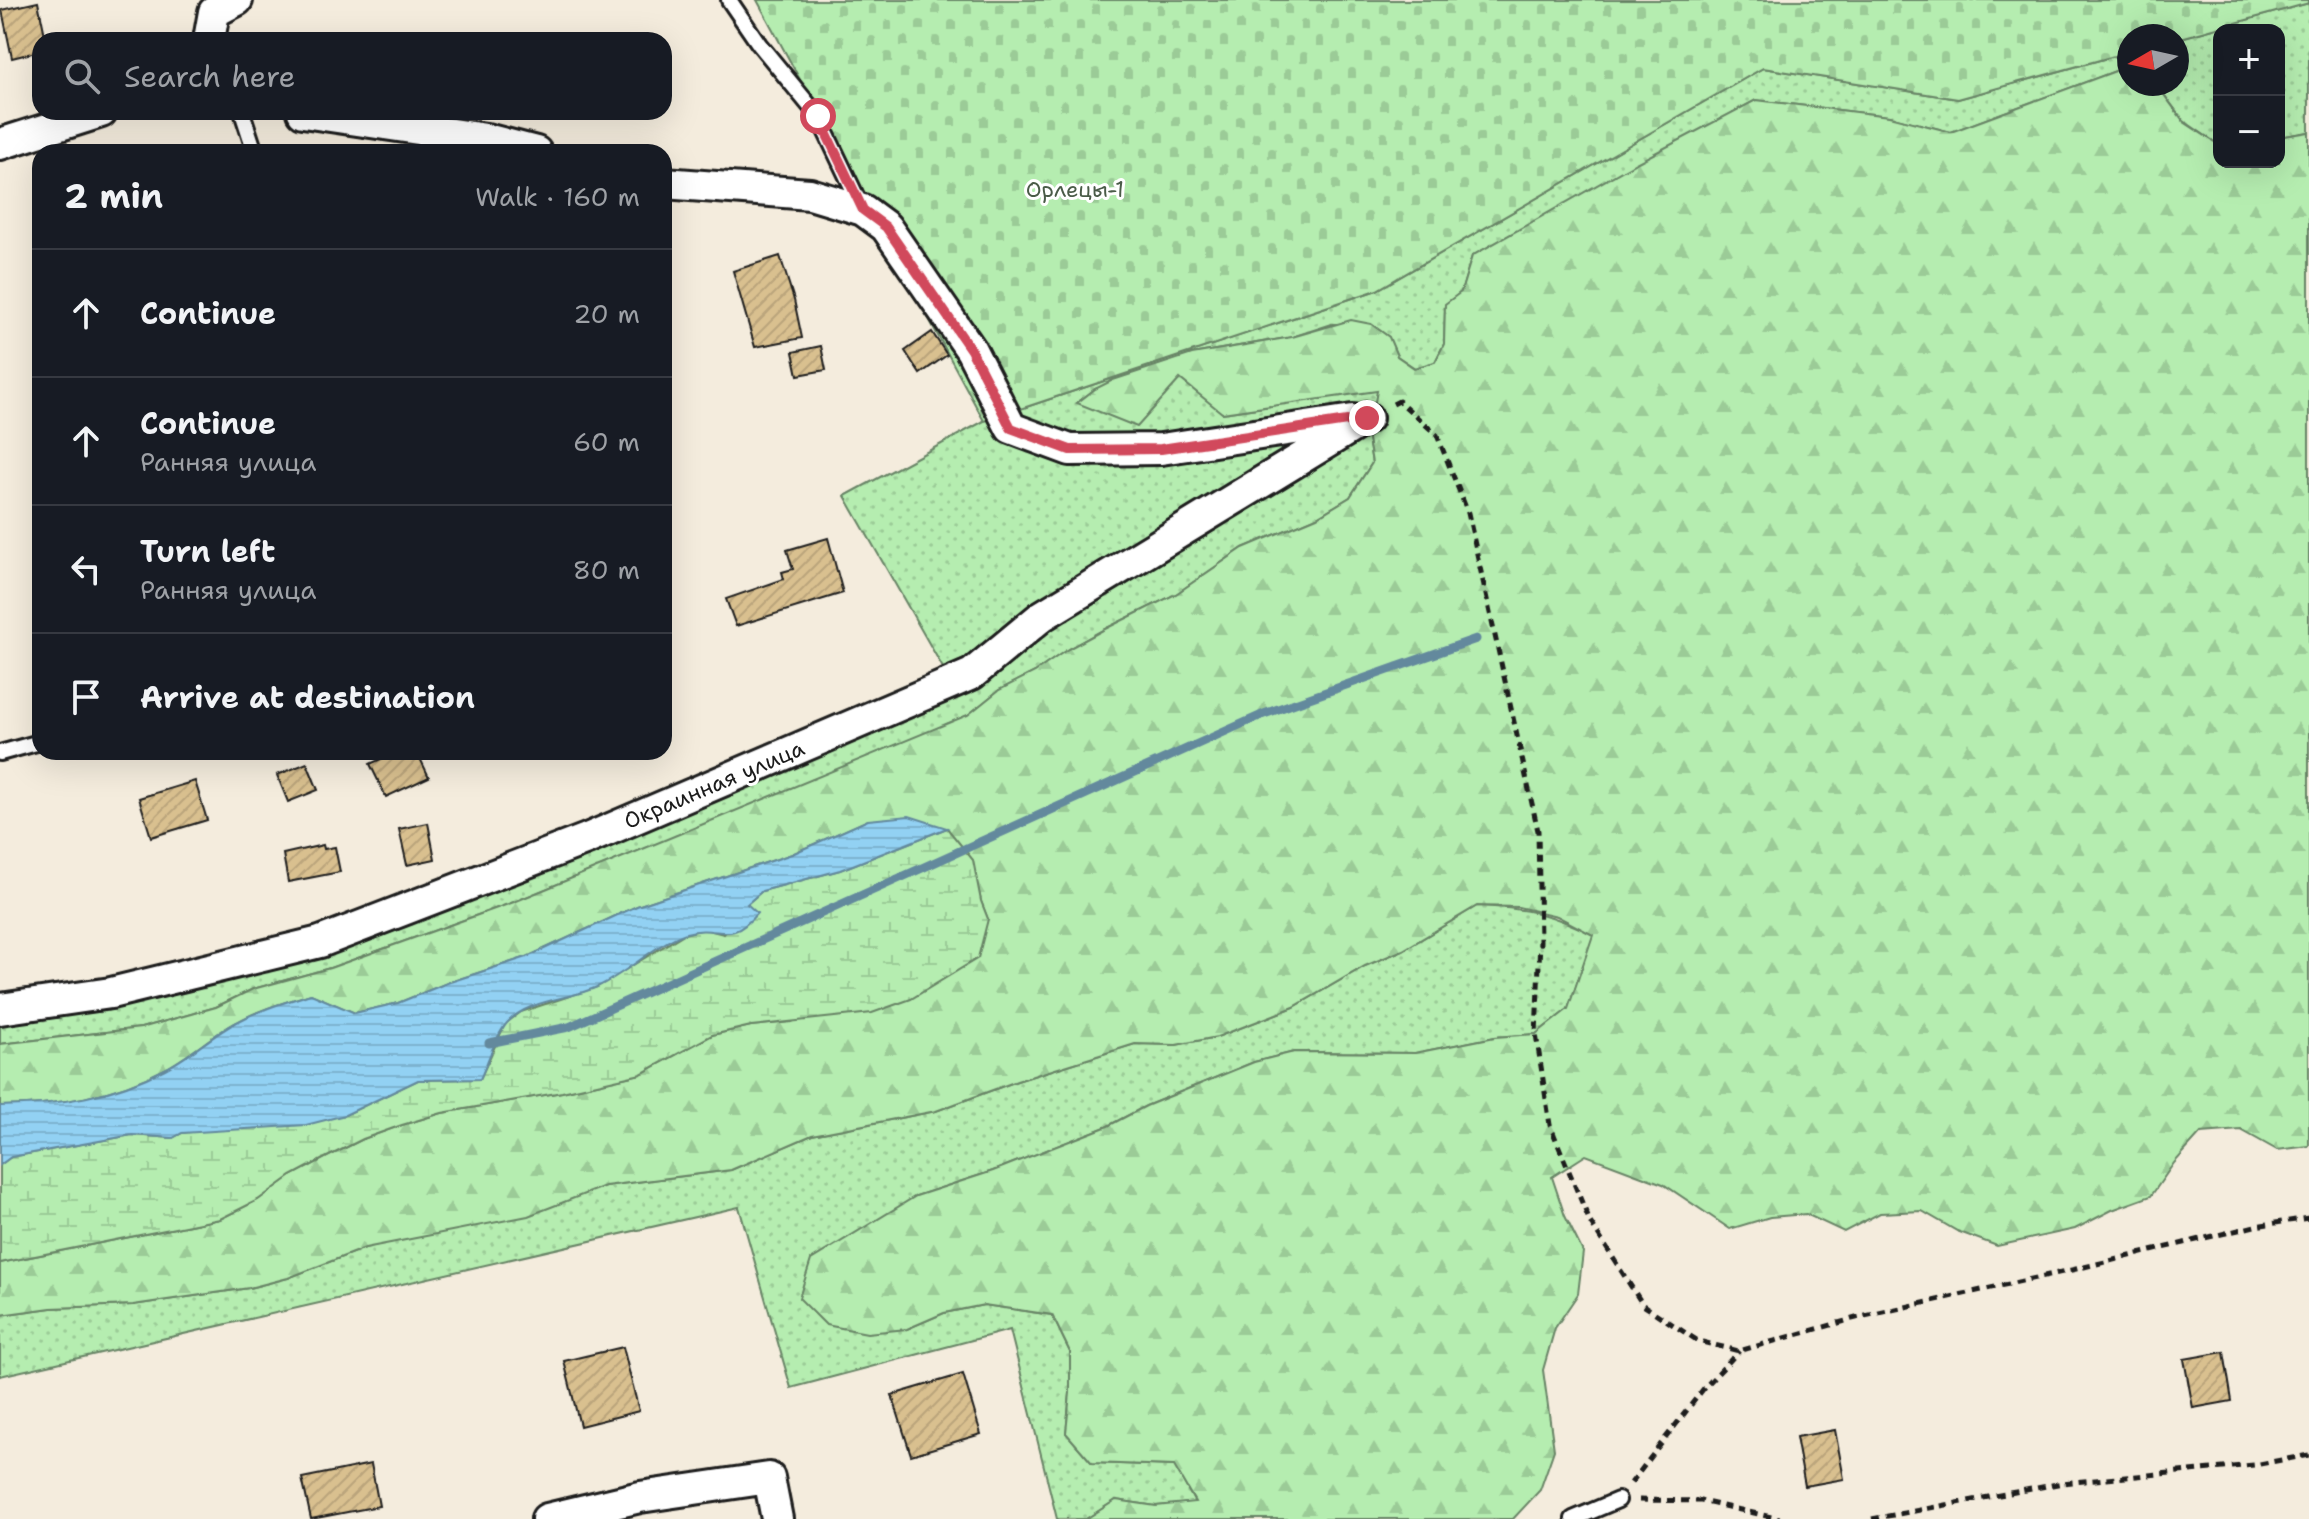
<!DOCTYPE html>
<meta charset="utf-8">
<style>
:root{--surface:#171b24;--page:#20242c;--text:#f1f3f6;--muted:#9ea1a6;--line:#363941}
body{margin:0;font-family:"Shantell Sans",sans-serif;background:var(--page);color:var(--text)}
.controls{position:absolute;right:24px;top:24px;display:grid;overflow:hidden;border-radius:16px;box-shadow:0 8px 32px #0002}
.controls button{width:72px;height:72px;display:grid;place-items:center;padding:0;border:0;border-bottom:2px solid var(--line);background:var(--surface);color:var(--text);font:40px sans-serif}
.compass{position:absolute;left:2117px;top:24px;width:72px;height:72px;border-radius:50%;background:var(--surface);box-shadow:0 8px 32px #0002;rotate:261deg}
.stop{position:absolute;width:24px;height:24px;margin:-18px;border:6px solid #d1495b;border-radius:50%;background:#fff}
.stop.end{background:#d1495b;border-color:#fff;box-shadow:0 2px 8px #0008}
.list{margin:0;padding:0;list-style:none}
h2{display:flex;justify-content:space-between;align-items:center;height:104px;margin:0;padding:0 32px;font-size:34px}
h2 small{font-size:26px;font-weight:400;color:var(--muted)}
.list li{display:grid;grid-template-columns:52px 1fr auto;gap:24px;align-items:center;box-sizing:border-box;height:128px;padding:0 32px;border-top:2px solid var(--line)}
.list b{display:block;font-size:30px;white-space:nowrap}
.list p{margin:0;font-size:26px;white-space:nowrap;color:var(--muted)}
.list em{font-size:26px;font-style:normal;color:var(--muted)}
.icon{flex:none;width:44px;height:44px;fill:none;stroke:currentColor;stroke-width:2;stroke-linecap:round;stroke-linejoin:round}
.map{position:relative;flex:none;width:2309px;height:1519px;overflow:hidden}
.search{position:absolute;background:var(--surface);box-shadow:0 8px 32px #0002;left:32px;top:32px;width:640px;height:88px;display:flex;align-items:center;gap:20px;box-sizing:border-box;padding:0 28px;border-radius:24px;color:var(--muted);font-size:30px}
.panel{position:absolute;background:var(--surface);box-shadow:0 8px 32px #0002;left:32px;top:144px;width:640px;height:616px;border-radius:24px}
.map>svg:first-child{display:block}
.grass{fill:url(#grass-dots);stroke:#688466;stroke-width:2}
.forest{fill:url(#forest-firs);stroke:#688466;stroke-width:2}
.wetland{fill:url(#wetland-marsh);stroke:#688466;stroke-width:2}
.cemetery{fill:url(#cemetery-stones);stroke:#688466;stroke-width:2}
.water{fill:url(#water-rules);stroke:#63899d;stroke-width:2}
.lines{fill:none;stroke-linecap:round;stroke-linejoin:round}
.stream{stroke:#63899d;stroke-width:9}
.building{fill:url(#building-hatch);stroke:#1c1c1c;stroke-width:2}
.service-casing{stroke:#1c1c1c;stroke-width:20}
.minor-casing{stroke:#1c1c1c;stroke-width:36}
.path{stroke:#1c1c1c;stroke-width:5;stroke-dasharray:8 6;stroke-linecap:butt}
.service{stroke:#fff;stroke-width:14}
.minor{stroke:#fff;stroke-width:30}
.route{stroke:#d1495b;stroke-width:10}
.labels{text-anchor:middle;stroke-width:6;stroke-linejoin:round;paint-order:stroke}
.park-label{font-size:22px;fill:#4a5b48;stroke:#fff}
.street-label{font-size:22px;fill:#1c1c1c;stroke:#fff}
</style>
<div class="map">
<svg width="2309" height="1519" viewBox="0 0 2309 1519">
<defs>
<pattern id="grass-dots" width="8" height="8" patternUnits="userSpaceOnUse" patternTransform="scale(2)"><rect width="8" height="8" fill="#b5edb0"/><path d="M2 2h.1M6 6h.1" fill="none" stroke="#9bcb97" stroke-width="1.8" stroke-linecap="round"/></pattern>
<pattern id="forest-firs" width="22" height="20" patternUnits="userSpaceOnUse" patternTransform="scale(2)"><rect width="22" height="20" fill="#b5edb0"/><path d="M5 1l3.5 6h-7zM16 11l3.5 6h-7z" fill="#9bcb97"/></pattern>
<pattern id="wetland-marsh" width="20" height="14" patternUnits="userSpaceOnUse" patternTransform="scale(2)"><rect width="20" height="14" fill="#b5edb0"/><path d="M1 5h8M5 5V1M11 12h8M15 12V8" fill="none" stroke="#9bcb97"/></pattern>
<pattern id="cemetery-stones" width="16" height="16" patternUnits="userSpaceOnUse" patternTransform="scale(2)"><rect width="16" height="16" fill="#b5edb0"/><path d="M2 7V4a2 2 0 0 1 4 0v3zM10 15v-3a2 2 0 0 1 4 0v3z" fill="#9bcb97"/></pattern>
<pattern id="water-rules" width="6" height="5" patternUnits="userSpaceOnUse" patternTransform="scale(2)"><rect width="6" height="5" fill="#92d1f3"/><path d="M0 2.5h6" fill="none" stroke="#7db3d0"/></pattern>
<pattern id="building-hatch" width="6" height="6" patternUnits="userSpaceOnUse" patternTransform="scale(2)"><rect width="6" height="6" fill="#d9c08f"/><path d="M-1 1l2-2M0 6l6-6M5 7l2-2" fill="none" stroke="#baa47b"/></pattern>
</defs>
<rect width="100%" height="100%" fill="#f4ecdd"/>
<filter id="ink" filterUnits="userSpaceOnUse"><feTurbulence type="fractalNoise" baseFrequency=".0125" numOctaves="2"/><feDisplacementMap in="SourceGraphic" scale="16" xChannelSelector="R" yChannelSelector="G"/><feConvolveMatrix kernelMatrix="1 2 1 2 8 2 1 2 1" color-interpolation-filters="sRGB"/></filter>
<g filter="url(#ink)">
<g class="grass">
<path d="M2309 3V132L2279 137V30H2219V145L2184 121 2156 84H2177V39Z"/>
<path d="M2129 52V66L1951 132 1889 116 1756 100 1472 256 1461 292 1445 305 1444 344 1435 362 1415 368 1397 356 1388 337 1371 324H1332L1292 337 1192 354 1095 389 1077 403 1180 378 1223 413 1378 390 1368 439 1372 463 1350 497 1317 517 1243 548 1176 594 1103 630 1068 649 1035 672 999 690 968 715 890 749 514 902 330 968 253 989 216 1007 141 1028 0 1044V1020L106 1011 324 951 959 696 845 496 984 421 1377 290 1763 68 1958 99Z"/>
<path d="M1477 906C1526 908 1550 913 1594 935L1568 1009 1536 1034 1495 1037 1415 1053 1294 1052 1254 1062 1146 1106 1108 1126 993 1171 916 1196 907 1329 944 1313 984 1305 1052 1315 1070 1352V1393L1066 1433 1092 1463 1175 1466 1195 1503 1156 1506 1116 1500 1086 1519H1057L1010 1330 791 1388 739 1207 0 1376V1315L51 1308 133 1305 249 1288 288 1278 365 1248 567 1199 605 1186 731 1170 812 1135 936 1111 1017 1081 1135 1044 1176 1045 1217 1037 1294 1007 1365 966 1403 950Z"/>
</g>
<path class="forest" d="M2129 66V84H2156L2184 122 2219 145V162H2279V137L2309 132V1146L2277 1150 2241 1130 2201 1133 2174 1163 2151 1196 2112 1210 2075 1229 1997 1246 1957 1231 1922 1211 1880 1213 1844 1232 1806 1214 1770 1217 1730 1229 1663 1184 1586 1155 1552 1177 1565 1216 1583 1252 1578 1294 1555 1328 1543 1370 1554 1450 1540 1490 1513 1519H1086L1116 1500 1156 1506 1195 1502 1174 1466 1092 1463 1066 1433 1070 1393V1352L1052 1315 984 1305 944 1313 907 1329 867 1333 826 1325 799 1298 811 1260 916 1196 993 1171 1108 1126 1146 1106 1254 1062 1294 1052 1415 1053 1495 1037 1536 1034 1568 1009 1593 935 1557 916 1518 907 1477 906 1403 950 1365 966 1294 1007 1217 1037 1176 1045 1135 1044 1017 1081 936 1111 812 1135 731 1170 605 1186 528 1216 365 1248 288 1278 249 1288 133 1305 51 1308 0 1315V1263L220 1219 258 1200 291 1176 327 1157 363 1139 402 1125 442 1113 562 1092 640 1074 712 1035 751 1026 792 1022 988 919 981 901 972 860 868 820 792 854 637 906 527 957 447 983 398 1003 355 1013 311 994C286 1002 260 1009 237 1022 212 1035 190 1056 165 1069 112 1097 59 1105 0 1106V1044L141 1028 216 1007 253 989 330 968 514 902 968 715 999 690 1035 672 1068 649 1103 630 1176 594 1243 548 1317 517 1350 497 1372 463 1368 439 1377 391 1222 413 1180 379 1137 427 1077 403 1095 389 1113 380 1192 354 1292 337 1351 320 1371 324 1389 337 1397 356 1414 368 1435 362 1444 344 1445 304 1461 292 1472 256 1636 163 1756 100 1889 116 1951 132Z"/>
<path class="wetland" d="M947 828 973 860 981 901 988 919 978 958 911 999 872 1013 751 1026 712 1035 641 1074 562 1092 442 1113 402 1125 363 1139 327 1157 291 1176 258 1200 220 1219 0 1263V1165L11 1157 132 1135 172 1138 182 1133 345 1115 418 1080 480 1079 505 1024 521 1012 597 987 684 934 704 929 724 934 747 904 762 891 840 870Z"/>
<path class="cemetery" d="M757 0H2309V3L2177 39V36H2129V52L1958 99 1763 68 1377 290 984 421Z"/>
<path class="water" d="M909 816 947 828 840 870 762 891 747 904 757 913C728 948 720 923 686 933 657 943 626 974 597 987 569 1000 528 999 507 1023 495 1037 488 1062 480 1079L418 1080 345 1115 306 1125 182 1133 173 1138 132 1135 11 1157 0 1165V1106C59 1105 112 1097 165 1069 191 1056 212 1035 237 1022 261 1009 286 1002 311 994L355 1013 398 1003 447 983 527 957 637 906 792 854 868 820Z"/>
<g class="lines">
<path class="stream" d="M489 1043 569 1027 1264 714 1476 639"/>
</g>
<g class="building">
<path d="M38 2 46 40H40V51L12 58 2 10Z"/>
<path d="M780 256 794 300 802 338 755 347 733 271Z"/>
<path d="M932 332 947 355 920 374 905 351Z"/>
<path d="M821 346 826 370 798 375 793 352Z"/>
<path d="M828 538 843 593 736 626 726 599 784 579 782 572 793 569 787 550Z"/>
<path d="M396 752H417L429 777 386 797 370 764Z"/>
<path d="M307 763 318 790 288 802 277 775Z"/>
<path d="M195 781 207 820 151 837 139 798Z"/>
<path d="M428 823 435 859 407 865 399 829Z"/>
<path d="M323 845 324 849 335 847 340 872 288 882 283 854Z"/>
<path d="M623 1347 639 1411 580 1426 564 1361Z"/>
<path d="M2224 1352 2232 1401 2193 1408 2184 1359Z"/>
<path d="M963 1374 981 1434 911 1455 892 1395Z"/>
<path d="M1835 1430 1844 1479 1805 1486 1796 1437Z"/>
<path d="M371 1464 379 1506 311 1519 302 1478Z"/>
</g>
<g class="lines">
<g class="service-casing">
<g id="service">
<path d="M729 0 759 44 818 116 861 206"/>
<path d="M242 112 255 152"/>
<path d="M0 753 40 742"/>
<path d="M1573 1519 1618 1500"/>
</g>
</g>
<g class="minor-casing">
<g id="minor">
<path d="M209 40 214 12 237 0"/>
<path d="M303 112 486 139 536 152"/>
<path d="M0 144 101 112"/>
<path d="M664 183 810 194 863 210 886 227 971 350 1011 428 1070 450 1161 449 1353 420"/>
<path d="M0 1009 111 993 320 942 587 839 972 674 1042 616 1367 418"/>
<path d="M547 1519 640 1497 769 1478 777 1519"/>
</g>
</g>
<g class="path">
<path d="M1393 404 1399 401 1437 435 1468 513 1538 831 1540 941 1536 1034 1550 1125 1590 1222 1643 1305 1698 1341 1739 1351 1856 1318 2076 1269 2255 1226 2309 1218"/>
<path d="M1631 1483 1704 1388 1739 1351"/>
<path d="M1639 1500 1701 1501 1780 1519"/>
<path d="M1872 1519 2063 1483 2254 1465 2309 1455"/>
</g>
<use href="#service" class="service"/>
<use href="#minor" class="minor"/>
</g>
</g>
<g class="lines" filter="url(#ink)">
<path class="route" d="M818 116 863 210 886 227 971 350 1011 428 1070 450 1161 449 1367 418"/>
</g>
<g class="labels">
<g class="park-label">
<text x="1075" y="197">Орлецы-1</text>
</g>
<g class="street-label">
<text transform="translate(714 784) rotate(-23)" y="8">Окраинная улица</text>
</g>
</g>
</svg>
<div class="controls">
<button>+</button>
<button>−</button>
</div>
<svg class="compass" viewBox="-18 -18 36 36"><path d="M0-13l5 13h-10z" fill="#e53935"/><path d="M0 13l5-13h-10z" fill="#9ea1a6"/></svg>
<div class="stop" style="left:818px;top:116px"></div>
<div class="stop end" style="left:1367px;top:418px"></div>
<div class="search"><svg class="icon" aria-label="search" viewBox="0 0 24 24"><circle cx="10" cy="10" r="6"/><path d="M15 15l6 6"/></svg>Search here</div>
<section class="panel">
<h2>2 min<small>Walk · 160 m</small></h2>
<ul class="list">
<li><svg class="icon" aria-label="ahead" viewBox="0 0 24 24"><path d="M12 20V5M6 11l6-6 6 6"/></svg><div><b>Continue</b></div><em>20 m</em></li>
<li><svg class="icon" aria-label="ahead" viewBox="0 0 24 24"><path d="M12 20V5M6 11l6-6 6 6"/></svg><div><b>Continue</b><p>Ранняя улица</p></div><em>60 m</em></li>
<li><svg class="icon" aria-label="left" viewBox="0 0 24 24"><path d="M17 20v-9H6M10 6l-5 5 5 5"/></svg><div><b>Turn left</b><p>Ранняя улица</p></div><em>80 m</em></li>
<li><svg class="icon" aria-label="arrive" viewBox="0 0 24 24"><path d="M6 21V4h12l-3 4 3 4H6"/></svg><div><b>Arrive at destination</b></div></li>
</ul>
</section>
</div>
